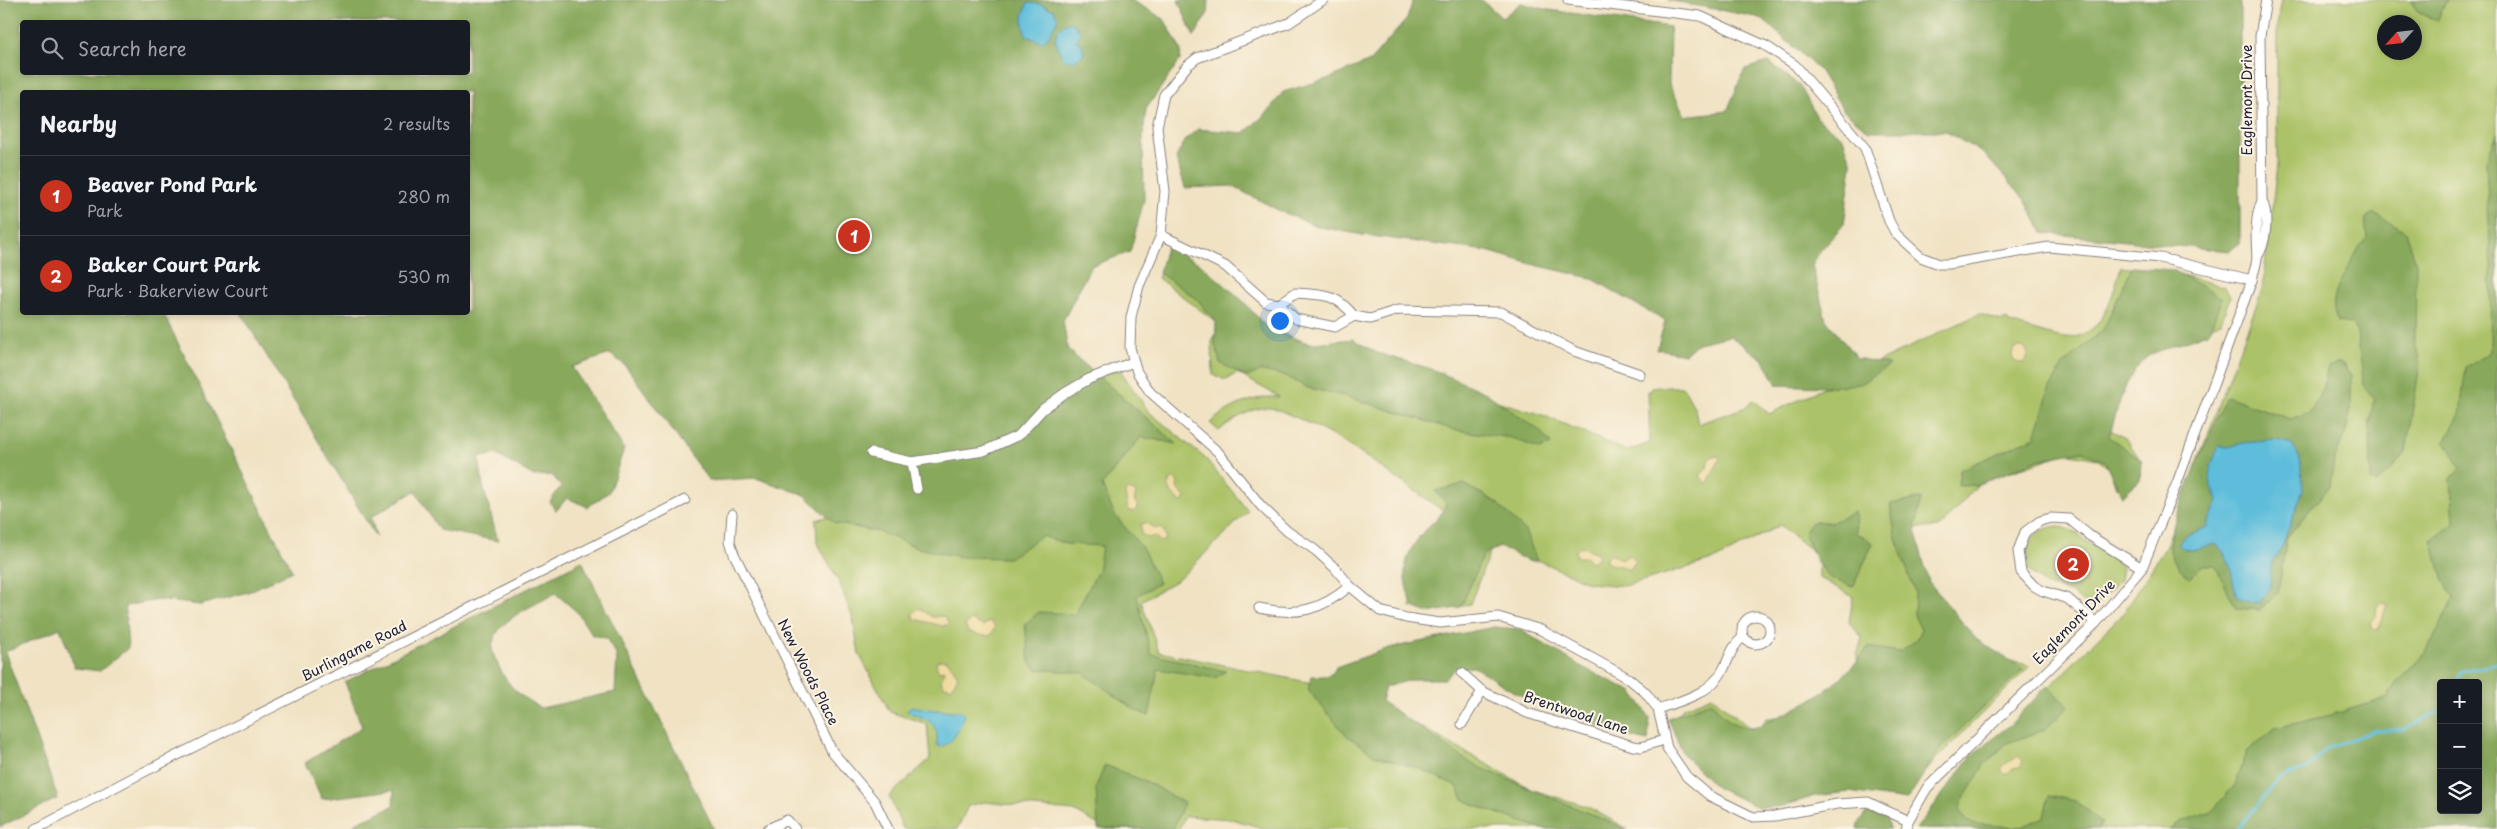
<!DOCTYPE html>
<meta charset="utf-8">
<style>
:root{--surface:#171b24;--page:#20242c;--text:#f1f3f6;--muted:#9ea1a6;--line:#363941;--accent:#c8321e}
body{margin:0;font-family:"Playpen Sans",sans-serif;background:var(--page);color:var(--text)}
.controls{position:absolute;right:15px;bottom:15px;display:grid;overflow:hidden;border-radius:5px;box-shadow:0 2px 8px #0003}
.controls button{width:45px;height:45px;display:grid;place-items:center;padding:0;border:0;border-bottom:1px solid var(--line);background:var(--surface);color:var(--text);font:25px sans-serif}
.compass{position:absolute;left:2377px;top:15px;width:45px;height:45px;border-radius:50%;background:var(--surface);box-shadow:0 2px 8px #0003;rotate:243deg}
.you{position:absolute;left:1279px;top:320px;width:18px;height:18px;margin:-12px;border:4px solid #fff;border-radius:50%;background:#1a73e8;box-shadow:0 0 0 8px #1a73e833}
.badge{display:grid;place-items:center;width:32px;height:32px;border-radius:50%;background:var(--accent);color:#fff;font-size:16px;font-weight:700}
.pin{position:absolute;translate:-50% -50%;border:2px solid #fff;box-shadow:0 1px 5px #0006}
.list{margin:0;padding:0;list-style:none}
h2{display:flex;justify-content:space-between;align-items:center;height:65px;margin:0;padding:0 20px;font-size:21px}
h2 small{font-size:16px;font-weight:400;color:var(--muted)}
.list li{display:grid;grid-template-columns:32px 1fr auto;gap:15px;align-items:center;box-sizing:border-box;height:80px;padding:0 20px;border-top:1px solid var(--line)}
.list b{display:block;font-size:19px;white-space:nowrap}
.list p{margin:0;font-size:16px;white-space:nowrap;color:var(--muted)}
.list em{font-size:16px;font-style:normal;color:var(--muted)}
.icon{flex:none;width:28px;height:28px;fill:none;stroke:currentColor;stroke-width:2;stroke-linecap:round;stroke-linejoin:round}
.map{position:relative;flex:none;width:2497px;height:829px;overflow:hidden}
.search{position:absolute;background:var(--surface);box-shadow:0 2px 8px #0003;left:20px;top:20px;width:450px;height:55px;display:flex;align-items:center;gap:12px;box-sizing:border-box;padding:0 18px;border-radius:5px;color:var(--muted);font-size:19px}
.panel{position:absolute;background:var(--surface);box-shadow:0 2px 8px #0003;left:20px;top:90px;width:450px;height:225px;border-radius:5px}
.map>svg:first-child{display:block}
.green{fill:#abc267;stroke:#667251;fill-rule:evenodd}
.forest{fill:#88a85c;stroke:#55654c;fill-rule:evenodd}
.sand{fill:#eeda9e;stroke:#887e6c}
.water{fill:#5dbddb;stroke:#40708b}
.lines{fill:none;stroke-linecap:round;stroke-linejoin:round}
.stream{stroke:#5dbddb;stroke-width:3}
.minor-casing{stroke:#89827f;stroke-width:11}
.minor{stroke:#fff;stroke-width:9}
.labels{text-anchor:middle;stroke-width:4;stroke-linejoin:round;paint-order:stroke}
.street-label{font-size:14px;fill:#22223b;stroke:#fcf5e5}
</style>
<div class="map">
<svg width="2497" height="829" viewBox="0 0 2497 829">
<rect width="100%" height="100%" fill="#fcf5e5"/>
<filter id="ink" filterUnits="userSpaceOnUse"><feTurbulence type="fractalNoise" baseFrequency=".02" numOctaves="2"/><feDisplacementMap in="SourceGraphic" scale="10" xChannelSelector="R" yChannelSelector="G"/><feConvolveMatrix kernelMatrix="1 2 1 2 8 2 1 2 1" color-interpolation-filters="sRGB"/></filter>
<filter id="wash" filterUnits="userSpaceOnUse"><feTurbulence type="fractalNoise" baseFrequency=".0096" numOctaves="4" result="noise"/><feDisplacementMap in="SourceGraphic" scale="20" xChannelSelector="R" yChannelSelector="G"/><feGaussianBlur stdDeviation="1.12" result="paint"/><feColorMatrix in="noise" values="0 0 0 0 0 0 0 0 0 0 0 0 0 0 0 0 0 1.4 0 .05"/><feComposite in="paint" operator="in"/></filter>
<g filter="url(#wash)">
<rect width="100%" height="100%" fill="#f0e2c3"/>
<g class="green">
<path d="M2282 0H2497V660L2441 683 2252 829H1925L1950 787 2124 612 2165 548 2262 290 2277 166V25ZM2384 22H2414V52H2384Z"/>
<path d="M2121 267 2179 274 2225 287 2230 297 2221 322 2137 353 2107 428 2125 438 2142 462 2116 488 2110 469 2097 459 2066 453 2000 475 1984 478 1940 527 1904 529 1931 604 1999 657 2030 666 1938 757 1919 780 1861 755 1677 716 1683 708 1712 696 1746 725 1757 730 1767 718 1794 717 1858 667 1857 656 1862 638 1849 622 1853 597 1819 577V557L1780 525 1719 558 1625 586 1589 583 1494 541 1470 604 1441 608 1411 607 1410 554 1444 511C1397 480 1347 439 1295 417 1287 414 1279 409 1270 408 1254 406 1230 421 1219 431L1210 423C1229 406 1254 396 1279 397L1237 373 1226 380 1213 375 1212 342 1220 325 1158 278 1162 269 1270 329 1345 356 1540 414 1627 451 1650 443 1648 391H1651L1652 387H1683L1695 409 1698 424 1746 407 1754 400 1769 414 1979 314 2002 321 2007 319 2010 323C2021 326 2062 340 2070 338 2108 331 2111 297 2121 267Z"/>
<path d="M1120 370 1149 412 1206 459 1248 511 1179 579 1141 601 1159 652 1317 684 1417 725 1533 790 1586 806 1628 829H1265L1232 819 1185 816 1179 829H1106L1074 811 984 802 968 806 957 829H903L889 796 930 759 927 724 890 712 859 654 853 619 839 582 817 542 816 520 935 485 1033 423 1107 373Z"/>
<path d="M2059 526 2078 533 2085 541 2117 560 2122 567 2120 580 2097 605H2086L2073 594 2045 585 2028 570C2024 545 2032 528 2059 526Z"/>
</g>
<g class="forest">
<path d="M0 0H1131L1164 19 1181 50 1180 60 1146 109 1143 137 1144 200 1130 252 1091 266 1063 321 1068 350 1177 444 1141 437 1102 485 1114 514 1143 549 1159 583 1137 596 1151 654 1226 671 1215 678 1158 669 1149 716 1135 710 1083 673 1036 669 1029 662 1025 624 1039 612 1075 614 1098 571 1102 546 1067 544 1042 536 1009 558 961 557 921 549 879 532 834 523 805 495 756 478 709 481 625 365 610 354 572 367 624 449 609 492 588 507 567 498 556 511 550 502 561 486 552 475 534 476 495 454 479 458 483 486 498 541 439 530 415 491 371 517 376 537 241 313 468 312V92H22V312L163 313 292 571 248 592 200 605 158 600 125 606 128 648 100 671 75 668 60 628 5 652 58 798 0 827ZM22 22H468V72H22Z"/>
<path d="M1178 0H1209L1208 13 1194 37Z"/>
<path d="M1413 0H1482L1502 18 1521 3 1549 10 1670 27 1669 84 1685 116 1727 111 1745 69 1769 62 1800 86 1818 119 1843 138 1852 164 1844 224 1820 251 1812 265 1826 320 1857 358 1890 365 1860 384 1824 387 1777 385 1764 360 1730 336 1698 343 1685 354 1657 349 1665 321 1591 278 1535 265 1487 251 1363 235 1320 227 1282 212 1232 186 1185 188 1176 158 1185 140 1198 129 1244 133 1268 112 1283 92 1330 78 1370 61 1407 19Z"/>
<path d="M1668 0H2240V243L2229 251 2043 233 2025 200 1984 154 1945 131H1869L1844 111 1819 70 1761 18Z"/>
<path d="M2412 0H2447L2437 21 2417 12Z"/>
<path d="M2497 134V829H2170L2180 822 2212 811 2235 785 2247 752 2275 728 2331 715 2387 698 2400 679 2427 650 2454 598 2442 578 2432 540 2454 524 2451 479 2460 467 2445 442 2460 414 2466 367 2490 352 2491 265 2486 160ZM2441 683H2478V810H2441Z"/>
<path d="M2374 213 2406 231 2416 264 2415 342 2420 364 2406 452 2377 484 2371 481 2370 419 2374 399 2364 385 2357 333 2352 324 2337 322C2328 295 2340 283 2352 260 2358 251 2359 245 2367 238L2365 218Z"/>
<path d="M1166 247 1199 263 1243 301 1267 328 1306 344 1353 339 1377 353 1432 369 1486 393 1540 431 1551 444 1540 449 1512 438 1455 430 1344 396 1308 388 1285 376 1262 371 1246 377 1220 363 1215 345 1216 322 1196 298 1159 273Z"/>
<path d="M2132 267 2173 270 2222 298 2209 332C2195 338 2157 350 2147 357 2126 372 2116 413 2109 437L2141 460 2140 480 2122 496 2105 462 2083 451 2037 460 1976 485 1958 486 1960 470 2035 437 2049 390 2063 365 2103 330Z"/>
<path d="M2341 362 2351 375V409L2345 436 2334 460 2330 486 2287 537 2278 593 2259 610 2236 608 2215 565H2203L2191 577C2182 573 2173 562 2170 551 2165 528 2215 424 2227 396L2290 419 2310 412 2322 390 2328 367Z"/>
<path d="M1464 484 1496 502 1525 531 1537 561H1528L1500 547 1484 554 1461 607 1429 613 1415 608C1398 578 1403 555 1425 530 1434 520 1443 516 1446 503L1435 491Z"/>
<path d="M1921 499 1915 530 1929 582 1976 639 2023 669 1940 749 1907 800 1849 792 1815 796 1783 806 1760 808 1717 788 1683 754 1668 718 1711 702 1730 722 1751 729C1798 709 1838 690 1868 647L1900 652 1915 641 1921 630 1914 615 1915 593 1895 535 1890 504Z"/>
<path d="M1855 512 1856 533 1873 543 1853 587 1830 578 1817 562 1804 533 1812 522H1833Z"/>
<path d="M582 561 714 829H350L355 823 393 806 394 790 322 799 305 763 362 727 345 682ZM555 593 577 612 592 635 606 638 617 656 615 692 541 708C521 697 509 688 499 667 497 661 492 654 492 649 493 619 534 607 555 593Z"/>
<path d="M1494 627 1519 629 1584 668 1633 692 1650 718 1648 741 1627 736 1554 710 1514 692 1474 667 1456 668 1445 679H1415L1385 687 1381 701 1472 764 1626 829H1543L1476 806 1463 799 1457 786 1420 769 1374 755 1346 735 1308 690 1312 676C1323 676 1332 678 1336 667L1389 648Z"/>
<path d="M2047 686 2069 707 2044 730 2007 743 1984 765 1961 803 1960 812 1972 824 2021 827 2044 817 2049 795 2076 801 2102 823 2098 829H1916L1973 754 2010 725Z"/>
<path d="M1105 765 1149 783 1184 803 1173 829H1098L1096 787Z"/>
<path d="M1866 813 1887 817 1890 829H1858L1859 823Z"/>
</g>
<g class="sand">
<circle cx="2020" cy="355" r="8"/>
<path d="M1713 456H1718L1720 459 1707 484 1700 476 1707 468 1709 459Z"/>
<path d="M1172 479H1175L1178 483 1177 488 1186 499 1181 502 1172 494 1168 485Z"/>
<path d="M1127 489 1136 493 1134 500 1138 507 1133 512 1128 510 1125 494Z"/>
<path d="M1146 523 1156 529 1159 527 1163 529 1166 539 1161 542 1154 536 1148 538 1141 534V524Z"/>
<path d="M1581 546 1597 553 1598 557 1592 562 1586 557H1577L1575 552Z"/>
<path d="M1610 554 1623 559 1629 555 1636 560 1630 570C1620 563 1614 567 1606 562V558Z"/>
<path d="M2382 603 2387 604 2379 629H2373L2371 622 2376 616 2377 606Z"/>
<path d="M919 608 932 617 944 616 949 624 942 626 915 619 912 615Z"/>
<path d="M971 620 983 626 990 621 995 627 991 635C985 637 974 634 968 632L965 625Z"/>
<path d="M943 660 948 661 958 676 951 688 943 685 941 680 945 671 938 670 936 664 937 661Z"/>
<path d="M2018 756 2023 761 2020 767 2013 768 2006 775 2001 770 2002 766Z"/>
</g>
<g class="water">
<path d="M1028 3 1040 4 1054 10 1058 19 1049 36 1042 42 1027 36C1021 24 1022 15 1028 3Z"/>
<path d="M1065 23H1073L1081 33 1076 41 1082 44 1084 54 1074 61 1063 59 1055 39 1058 30Z"/>
<path d="M2277 440 2292 444 2300 459 2303 490 2281 549 2271 564 2270 586 2260 603H2251L2237 597C2232 581 2231 552 2214 544 2202 549 2188 555 2178 544L2186 535 2207 527 2218 500C2205 474 2208 473 2219 446L2228 447 2243 443Z"/>
<path d="M911 706 934 710 960 711 964 714C961 726 954 744 940 747L937 745C939 720 927 720 907 711Z"/>
</g>
<g class="lines">
<g class="stream">
<path d="M2456 683 2462 671 2497 663"/>
<path d="M2238 829 2279 779 2308 768 2328 748 2376 730H2403L2441 710"/>
</g>
</g>
</g>
<g filter="url(#ink)">
<g class="lines">
<g class="minor-casing">
<g id="minor">
<path d="M1323 0 1289 23 1197 58 1187 66 1164 95 1157 127 1165 191 1161 235 1139 286 1131 317 1130 348 1137 372 1150 392 1218 452 1261 506 1287 531 1315 550 1335 568 1350 586 1380 611 1406 618 1440 623 1498 617 1541 630 1628 678 1645 692 1658 709 1667 748 1687 777 1710 796 1753 817 1775 816 1837 804 1868 802 1908 821"/>
<path d="M1568 0 1700 16 1766 46 1795 65 1865 148 1889 221 1896 234 1921 257 1939 264H1949L2049 247 2160 258 2252 280"/>
<path d="M1161 235 1225 266 1266 302 1279 304 1296 319 1335 327 1354 316 1370 319 1398 310 1501 312 1574 351 1640 374"/>
<path d="M2257 257C2266 245 2269 215 2262 201"/>
<path d="M1279 304 1295 293C1323 295 1336 293 1354 316"/>
<path d="M871 453 912 462 984 451 1019 435 1043 409 1065 393 1089 379 1133 362"/>
<path d="M912 462 917 489"/>
<path d="M732 514 730 541 734 554 832 751 875 802 888 829"/>
<path d="M1259 608C1297 616 1320 611 1350 586"/>
<circle cx="1756" cy="630" r="14"/>
<path d="M2096 623 2068 599 2043 591 2034 586 2021 572 2018 551 2025 532 2040 521 2051 518 2069 519 2090 536 2142 568"/>
<path d="M1462 673 1482 691 1527 713 1633 746 1641 747 1664 740"/>
<path d="M1658 709C1683 700 1710 694 1723 670 1730 657 1731 647 1743 637"/>
<path d="M1462 724 1482 691"/>
<path d="M36 829 136 776 685 500"/>
<path d="M768 829 787 820 795 829"/>
<path d="M1906 829 1908 821 1927 788 2096 623 2142 568 2177 483 2252 280C2253 273 2257 264 2257 257 2256 239 2254 218 2262 201L2260 36 2266 0"/>
</g>
</g>
<use href="#minor" class="minor"/>
</g>
</g>
<g class="labels">
<g class="street-label">
<text transform="translate(2247 100) rotate(-90)" y="5">Eaglemont Drive</text>
<text transform="translate(2074 622) rotate(-46)" y="5">Eaglemont Drive</text>
<text transform="translate(354 651) rotate(-27)" y="5">Burlingame Road</text>
<text transform="translate(808 672) rotate(63)" y="5">New Woods Place</text>
<text transform="translate(1576 713) rotate(18)" y="5">Brentwood Lane</text>
</g>
</g>
</svg>
<div class="controls">
<button>+</button>
<button>−</button>
<button><svg class="icon" aria-label="layers" viewBox="0 0 24 24"><path d="M12 4l9 5-9 5-9-5zM3 14l9 5 9-5"/></svg></button>
</div>
<svg class="compass" viewBox="-18 -18 36 36"><path d="M0-13l5 13h-10z" fill="#e53935"/><path d="M0 13l5-13h-10z" fill="#9ea1a6"/></svg>
<div class="you"></div>
<div class="pin badge" style="left:854px;top:236px">1</div>
<div class="pin badge" style="left:2073px;top:564px">2</div>
<div class="search"><svg class="icon" aria-label="search" viewBox="0 0 24 24"><circle cx="10" cy="10" r="6"/><path d="M15 15l6 6"/></svg>Search here</div>
<section class="panel">
<h2>Nearby<small>2 results</small></h2>
<ul class="list">
<li><span class="badge">1</span><div><b>Beaver Pond Park</b><p>Park</p></div><em>280 m</em></li>
<li><span class="badge">2</span><div><b>Baker Court Park</b><p>Park · Bakerview Court</p></div><em>530 m</em></li>
</ul>
</section>
</div>
